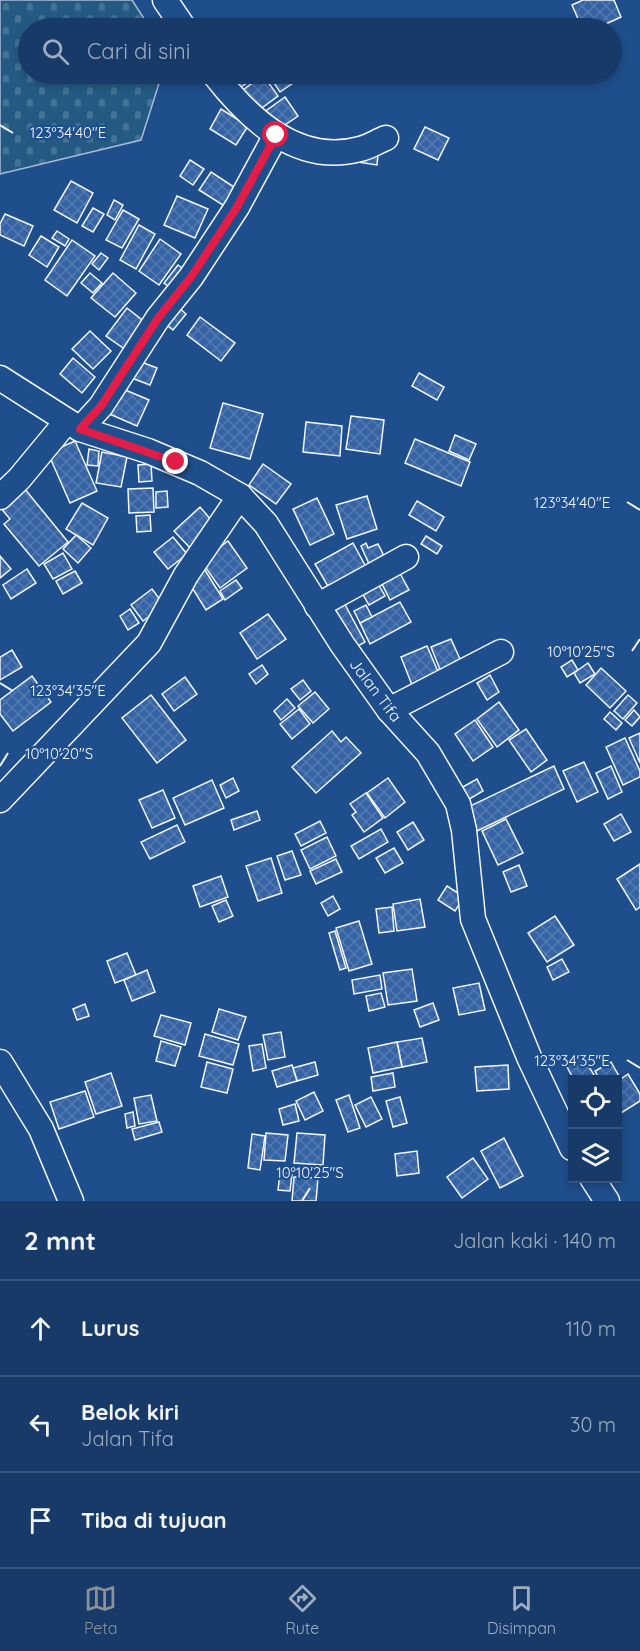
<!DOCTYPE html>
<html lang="id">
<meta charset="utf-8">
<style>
:root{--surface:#173a69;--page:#20416f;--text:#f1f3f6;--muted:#9eadc0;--line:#36547d;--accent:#8c9099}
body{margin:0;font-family:Quicksand,sans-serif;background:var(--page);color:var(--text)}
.controls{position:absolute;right:18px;bottom:18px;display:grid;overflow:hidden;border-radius:0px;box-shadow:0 3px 9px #0003}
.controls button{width:54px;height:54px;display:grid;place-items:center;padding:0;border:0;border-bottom:2px solid var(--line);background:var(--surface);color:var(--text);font:30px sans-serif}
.stop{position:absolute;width:18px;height:18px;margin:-14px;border:4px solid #e11d48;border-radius:50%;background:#fff}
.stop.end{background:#e11d48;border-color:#fff;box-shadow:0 2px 6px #0008}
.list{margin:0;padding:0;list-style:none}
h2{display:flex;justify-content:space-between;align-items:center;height:78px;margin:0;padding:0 24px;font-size:26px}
h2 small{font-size:20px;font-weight:400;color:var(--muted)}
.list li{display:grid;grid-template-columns:39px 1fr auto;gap:18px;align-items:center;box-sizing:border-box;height:96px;padding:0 24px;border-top:2px solid var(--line)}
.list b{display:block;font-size:22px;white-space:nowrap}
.list p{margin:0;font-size:20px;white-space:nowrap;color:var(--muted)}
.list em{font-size:20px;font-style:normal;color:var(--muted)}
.icon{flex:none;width:33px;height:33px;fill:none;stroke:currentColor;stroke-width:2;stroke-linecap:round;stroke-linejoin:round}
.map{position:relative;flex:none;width:640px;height:1201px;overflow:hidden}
.search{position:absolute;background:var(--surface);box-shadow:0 3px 9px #0003;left:18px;right:18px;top:18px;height:66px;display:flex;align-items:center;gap:15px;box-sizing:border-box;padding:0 21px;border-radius:33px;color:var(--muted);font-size:22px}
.sheet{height:366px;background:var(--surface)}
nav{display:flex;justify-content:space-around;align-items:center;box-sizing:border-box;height:84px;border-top:2px solid var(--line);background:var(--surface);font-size:16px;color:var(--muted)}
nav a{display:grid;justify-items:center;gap:3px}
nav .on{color:var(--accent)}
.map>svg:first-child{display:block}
.cemetery{fill:url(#cemetery-stones);stroke:#a8bbd7;stroke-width:1.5}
.building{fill:url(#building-cross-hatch);stroke:#f2f6ff;stroke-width:1.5}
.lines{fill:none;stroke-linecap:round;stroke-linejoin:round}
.minor-casing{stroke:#f2f6ff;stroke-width:27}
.minor{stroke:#1f4e8c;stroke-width:24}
.route{stroke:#e11d48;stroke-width:8}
.ticks{fill:none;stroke:#f2f6ff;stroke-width:2}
.labels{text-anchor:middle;stroke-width:4.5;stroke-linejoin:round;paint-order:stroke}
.street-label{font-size:16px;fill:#f2f6ff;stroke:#1f4e8c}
.ticks-label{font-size:15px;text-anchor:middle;fill:#f2f6ff;stroke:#1f4e8c;stroke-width:4.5;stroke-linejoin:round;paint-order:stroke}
</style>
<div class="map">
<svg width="640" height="1201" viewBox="0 0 640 1201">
<defs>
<pattern id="cemetery-stones" width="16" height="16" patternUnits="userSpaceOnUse" patternTransform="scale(1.5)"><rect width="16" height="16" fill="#245a82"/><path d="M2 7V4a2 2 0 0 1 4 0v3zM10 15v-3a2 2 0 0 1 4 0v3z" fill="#447295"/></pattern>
<pattern id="building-cross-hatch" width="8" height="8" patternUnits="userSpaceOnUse" patternTransform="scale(1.5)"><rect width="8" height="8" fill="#3563a3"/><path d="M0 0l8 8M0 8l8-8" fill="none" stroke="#537ab1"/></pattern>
</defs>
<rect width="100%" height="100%" fill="#1f4e8c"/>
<path class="cemetery" d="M0 0H132L150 28H28V74H162L141 140 0 174Z"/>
<g class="building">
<path d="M583 0H614L621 17 597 28H582L572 5Z"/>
<path d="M232 74H260L241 87Z"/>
<path d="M275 74H287L293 83 280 92 270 77Z"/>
<path d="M263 75 278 96 259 110 243 90Z"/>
<path d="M285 97 298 116 276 131 263 113Z"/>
<path d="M221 109 248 126 236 145 210 129Z"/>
<path d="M425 127 449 138 438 160 414 149Z"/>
<path d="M359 152 378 155 377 165 357 162Z"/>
<path d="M190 160 204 169 193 185 180 176Z"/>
<path d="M211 172 237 189 226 207 199 190Z"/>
<path d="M71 181 93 193 77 223 54 210Z"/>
<path d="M177 196 208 209 195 238 164 225Z"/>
<path d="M114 200 123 205 115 220 107 215Z"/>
<path d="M93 208 104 214 93 232 82 226Z"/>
<path d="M123 210 139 219 122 248 106 240Z"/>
<path d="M5 214 33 226 24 246 0 235V224Z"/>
<path d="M139 225 155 234 136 269 120 260Z"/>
<path d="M57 231 69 239 65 246 52 238Z"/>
<path d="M41 236 59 247 47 267 29 255Z"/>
<path d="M160 239 181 254 159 285 139 271Z"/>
<path d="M72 240 95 256 67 296 45 280Z"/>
<path d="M101 253 108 258 99 270 92 264Z"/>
<path d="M178 265 189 273 175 291 164 283Z"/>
<path d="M90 273 102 283 93 293 81 283Z"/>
<path d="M113 273 136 293 115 317 91 298Z"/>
<path d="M176 305 186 314 173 330 163 322Z"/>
<path d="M127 308 146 323 126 350 106 336Z"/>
<path d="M200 317 235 343 221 361 187 335Z"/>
<path d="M90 331 111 351 93 369 72 349Z"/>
<path d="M73 358 95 377 82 393 60 374Z"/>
<path d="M136 360 157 368 150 385 129 377Z"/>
<path d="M419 373 444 387 437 400 412 386Z"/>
<path d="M116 386 149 400 137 426 105 412Z"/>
<path d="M223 403 263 414 250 459 210 448Z"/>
<path d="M351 416 384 420 380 454 346 449Z"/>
<path d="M306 422 342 426 340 456 303 452Z"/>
<path d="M455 435 476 444 469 460 449 451Z"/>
<path d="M415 439 470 462 461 486 405 463Z"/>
<path d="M75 441 97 491 70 503 48 453Z"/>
<path d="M89 449 99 451 98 466 87 465Z"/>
<path d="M102 452 127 457 121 487 96 483Z"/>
<path d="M151 464 152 481 139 482 138 465Z"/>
<path d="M263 464 291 484 276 504 249 485Z"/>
<path d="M20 483 68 542 39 566 4 524 10 519 0 507Z"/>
<path d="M153 488 154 512 129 513 128 489Z"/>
<path d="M167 491 168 507 156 508V492Z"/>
<path d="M367 496 377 529 347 539 336 505Z"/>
<path d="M317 498 334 534 310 545 293 509Z"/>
<path d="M417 501 444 517 436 531 409 515Z"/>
<path d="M82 503 108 518 93 545 66 529Z"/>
<path d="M200 507 218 528 193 551 174 531Z"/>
<path d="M150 515 151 531 137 532 136 516Z"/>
<path d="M76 535 91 548 78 563 63 549Z"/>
<path d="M426 536 442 546 437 554 421 544Z"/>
<path d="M173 537 187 554 168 569 154 552Z"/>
<path d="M228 541 247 568 220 588 201 561Z"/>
<path d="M353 543 366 567 329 588 315 564Z"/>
<path d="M366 543 368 548 378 544 384 556 369 564 361 546Z"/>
<path d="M63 553 72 569 53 579 44 564Z"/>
<path d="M0 556 11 569 0 578Z"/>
<path d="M396 566 409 590 390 600 378 576Z"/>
<path d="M203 567 223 599 206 610 186 578Z"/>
<path d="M27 569 36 583 11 599 3 585Z"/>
<path d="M75 571 82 583 63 594 56 581Z"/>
<path d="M236 580 242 588 225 600 220 591Z"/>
<path d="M377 582 385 596 369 605 361 591Z"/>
<path d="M152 589 164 605 143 621 131 605Z"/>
<path d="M342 599 365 642 349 651 326 608Z"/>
<path d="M400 602 411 622 370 644 360 623Z"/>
<path d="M366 605 372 617 360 623 354 611Z"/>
<path d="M130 609 139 623 128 630 120 616Z"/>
<path d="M268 614 286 639 257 659 240 633Z"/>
<path d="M451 639 464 668 443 677 431 647Z"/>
<path d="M427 646 439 674 412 685 401 657Z"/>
<path d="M12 650 22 667 0 680V657Z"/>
<path d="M572 660 578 670 567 677 561 667Z"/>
<path d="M588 663 595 674 580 683 574 673Z"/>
<path d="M262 665 268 674 256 684 249 674Z"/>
<path d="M601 668 626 691 610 708 586 685Z"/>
<path d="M490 675 499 692 487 700 477 683Z"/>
<path d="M32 676 51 702 13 731 0 714V700Z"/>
<path d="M185 677 197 694 174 711 162 694Z"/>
<path d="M303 680 311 691 300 700 291 689Z"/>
<path d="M315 692 329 709 313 723 298 706Z"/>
<path d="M151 695 186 740 157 763 122 718Z"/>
<path d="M628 695 637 703 623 719 614 711Z"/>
<path d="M287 699 295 708 281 720 274 711Z"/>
<path d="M499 702 519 730 497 747 477 719Z"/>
<path d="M299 709 310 724 292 739 280 724Z"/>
<path d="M634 710 640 717 632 726 625 720Z"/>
<path d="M610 712 622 723 616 730 604 719Z"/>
<path d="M475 720 493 747 473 761 455 734Z"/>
<path d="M526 729 547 760 531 772 509 740Z"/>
<path d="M332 731 341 742 346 737 361 753 316 793 292 767Z"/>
<path d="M640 733V763L629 738Z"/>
<path d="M625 738 640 771V777L623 785 606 747Z"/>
<path d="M584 762 598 792 577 802 563 771Z"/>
<path d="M554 766 564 789 477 831 466 808Z"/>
<path d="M611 766 622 792 608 799 596 773Z"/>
<path d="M233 778 239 791 226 798 220 785Z"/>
<path d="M388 778 405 802 385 818 367 793Z"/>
<path d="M477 779 483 791 466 801 459 789Z"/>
<path d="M212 780 224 808 185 825 173 798Z"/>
<path d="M163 790 175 818 152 828 139 800Z"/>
<path d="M366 793 383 818 364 832 352 815 356 812 350 804Z"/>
<path d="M257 811 260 820 234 830 231 820Z"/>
<path d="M621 814 631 832 614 841 604 824Z"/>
<path d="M506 819 523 853 498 865 482 831Z"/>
<path d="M320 821 326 833 301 846 295 834Z"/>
<path d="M413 822 424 840 408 850 397 832Z"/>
<path d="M177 825 185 842 150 859 141 842Z"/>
<path d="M381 829 388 842 359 859 351 846Z"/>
<path d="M327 837 336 856 310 869 301 850Z"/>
<path d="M394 848 403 863 385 873 376 858Z"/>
<path d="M292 851 301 875 285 880 277 856Z"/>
<path d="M271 858 282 893 258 901 246 866Z"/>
<path d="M336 859 342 872 316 884 310 871Z"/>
<path d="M640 864V907L636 910 617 879Z"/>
<path d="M519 865 527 886 511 892 503 872Z"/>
<path d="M221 876 228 897 200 907 193 886Z"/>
<path d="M447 886 464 897 455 911 438 900Z"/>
<path d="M333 896 340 909 328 916 321 903Z"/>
<path d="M420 899 425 927 397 931 393 904Z"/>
<path d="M226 900 233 916 219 922 212 906Z"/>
<path d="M392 907 394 931 379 933 376 909Z"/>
<path d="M555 916 574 945 547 962 528 933Z"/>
<path d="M359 921 372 964 349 971 336 928Z"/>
<path d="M335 931 346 968 340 970 329 933Z"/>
<path d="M127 953 136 975 115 983 107 961Z"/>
<path d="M562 959 569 972 553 980 547 967Z"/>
<path d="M412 969 417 1001 388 1005 383 973Z"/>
<path d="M147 970 155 992 132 1001 124 980Z"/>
<path d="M380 975 382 989 354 994 352 980Z"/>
<path d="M479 983 485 1010 459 1015 453 988Z"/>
<path d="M381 993 385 1007 369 1011 366 996Z"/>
<path d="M433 1003 439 1020 420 1027 414 1010Z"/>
<path d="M85 1004 89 1016 77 1020 73 1009Z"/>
<path d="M219 1009 246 1017 238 1040 212 1032Z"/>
<path d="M161 1015 191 1023 185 1045 154 1036Z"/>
<path d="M281 1032 285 1057 268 1060 263 1035Z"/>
<path d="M205 1034 239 1044 233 1065 199 1056Z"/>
<path d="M422 1038 427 1062 402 1067 397 1042Z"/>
<path d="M161 1041 181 1047 175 1066 156 1061Z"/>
<path d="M397 1042 402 1067 373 1073 368 1048Z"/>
<path d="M262 1044 266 1068 253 1071 249 1046Z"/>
<path d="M582 1055 597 1080H574L566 1065Z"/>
<path d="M207 1062 233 1069 227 1093 201 1087Z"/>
<path d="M315 1062 318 1075 297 1081 293 1068Z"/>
<path d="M611 1062 619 1076 613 1080H600L595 1071Z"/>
<path d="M292 1065 297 1081 277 1087 272 1071Z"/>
<path d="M508 1065 509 1089 477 1091 475 1067Z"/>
<path d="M111 1073 122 1106 96 1114 85 1082Z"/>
<path d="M393 1073 395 1087 373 1091 371 1077Z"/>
<path d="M628 1074 640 1094V1101L618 1115V1081Z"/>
<path d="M85 1091 94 1117 59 1129 50 1102Z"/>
<path d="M314 1092 323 1111 305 1120 296 1101Z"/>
<path d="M151 1095 157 1121 139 1124 134 1098Z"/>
<path d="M349 1095 360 1128 348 1132 336 1100Z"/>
<path d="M371 1097 382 1119 366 1127 355 1105Z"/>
<path d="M400 1097 407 1123 393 1127 386 1101Z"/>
<path d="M295 1104 299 1121 283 1125 279 1109Z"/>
<path d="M133 1112 135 1126 127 1128 125 1114Z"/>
<path d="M159 1122 162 1132 135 1140 132 1129Z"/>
<path d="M266 1133 288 1135 285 1161 264 1160Z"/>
<path d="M297 1133 325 1135 323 1165 294 1163Z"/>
<path d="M252 1134 265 1136 260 1170 248 1168Z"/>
<path d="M504 1138 523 1176 500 1188 481 1151Z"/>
<path d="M417 1151 419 1173 397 1176 395 1154Z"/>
<path d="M473 1158 488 1179 462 1198 447 1177Z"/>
<path d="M280 1173 292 1174 290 1191 278 1190Z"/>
<path d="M294 1177 318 1178 316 1201H292Z"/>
</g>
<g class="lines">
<g class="minor-casing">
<g id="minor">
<path d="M165 0 184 28"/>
<path d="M214 74C249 119 298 166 360 149 369 147 378 141 386 138"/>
<path d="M0 378 80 429 148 451 200 473 240 496 266 524 342 644 389 710 428 753 458 804 464 830 473 919 529 1057 572 1148"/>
<path d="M80 429 101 406 158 318 191 277 237 207 276 135"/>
<path d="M0 497 19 479 67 421"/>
<path d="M317 606 406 557"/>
<path d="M389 710 501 652"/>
<path d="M0 800 149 643 186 575 240 496"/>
<path d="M0 1062 41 1129 71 1201"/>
<path d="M592 1178 607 1201"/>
</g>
</g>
<use href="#minor" class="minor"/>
</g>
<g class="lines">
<path class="route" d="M176 462 80 429 101 406 158 318 191 277 237 207 276 135"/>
</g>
<path class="ticks" d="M0 125 13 133M627 502 640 510M632 651 640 639M0 683 13 691M0 766 8 753M627 1060 640 1068M302 1201 310 1188"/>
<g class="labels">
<g class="street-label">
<text transform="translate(376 690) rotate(53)" y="6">Jalan Tifa</text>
</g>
</g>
<g class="ticks-label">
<text x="68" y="138">123°34'40"E</text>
<text x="572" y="508">123°34'40"E</text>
<text x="581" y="657">10°10'25"S</text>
<text x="68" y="696">123°34'35"E</text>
<text x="59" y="759">10°10'20"S</text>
<text x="572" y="1066">123°34'35"E</text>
<text x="310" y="1178">10°10'25"S</text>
</g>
</svg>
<div class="controls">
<button><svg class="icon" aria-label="locate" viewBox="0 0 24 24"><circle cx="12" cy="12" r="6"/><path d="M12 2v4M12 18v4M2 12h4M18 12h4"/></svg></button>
<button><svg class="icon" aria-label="layers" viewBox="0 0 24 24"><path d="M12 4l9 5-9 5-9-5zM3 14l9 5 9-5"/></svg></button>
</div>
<div class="stop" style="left:276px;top:135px"></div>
<div class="stop end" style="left:176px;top:462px"></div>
<div class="search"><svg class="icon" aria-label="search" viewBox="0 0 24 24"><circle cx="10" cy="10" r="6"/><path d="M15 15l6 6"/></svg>Cari di sini</div>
</div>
<section class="sheet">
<h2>2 mnt<small>Jalan kaki · 140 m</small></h2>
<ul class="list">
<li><svg class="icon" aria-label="ahead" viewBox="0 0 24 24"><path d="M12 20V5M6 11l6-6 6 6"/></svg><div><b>Lurus</b></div><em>110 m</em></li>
<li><svg class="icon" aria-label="left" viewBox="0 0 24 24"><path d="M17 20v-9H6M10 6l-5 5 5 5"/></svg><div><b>Belok kiri</b><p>Jalan Tifa</p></div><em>30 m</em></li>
<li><svg class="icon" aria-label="arrive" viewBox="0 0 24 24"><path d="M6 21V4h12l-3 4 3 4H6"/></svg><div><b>Tiba di tujuan</b></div></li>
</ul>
</section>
<nav>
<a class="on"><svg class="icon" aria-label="map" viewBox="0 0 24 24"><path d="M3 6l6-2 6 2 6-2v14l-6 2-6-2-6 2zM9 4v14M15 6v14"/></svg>Peta</a>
<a><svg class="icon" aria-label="directions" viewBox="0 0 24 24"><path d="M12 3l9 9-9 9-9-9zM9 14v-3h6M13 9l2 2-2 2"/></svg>Rute</a>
<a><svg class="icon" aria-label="saved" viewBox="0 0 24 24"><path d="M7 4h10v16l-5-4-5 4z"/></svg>Disimpan</a>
</nav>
